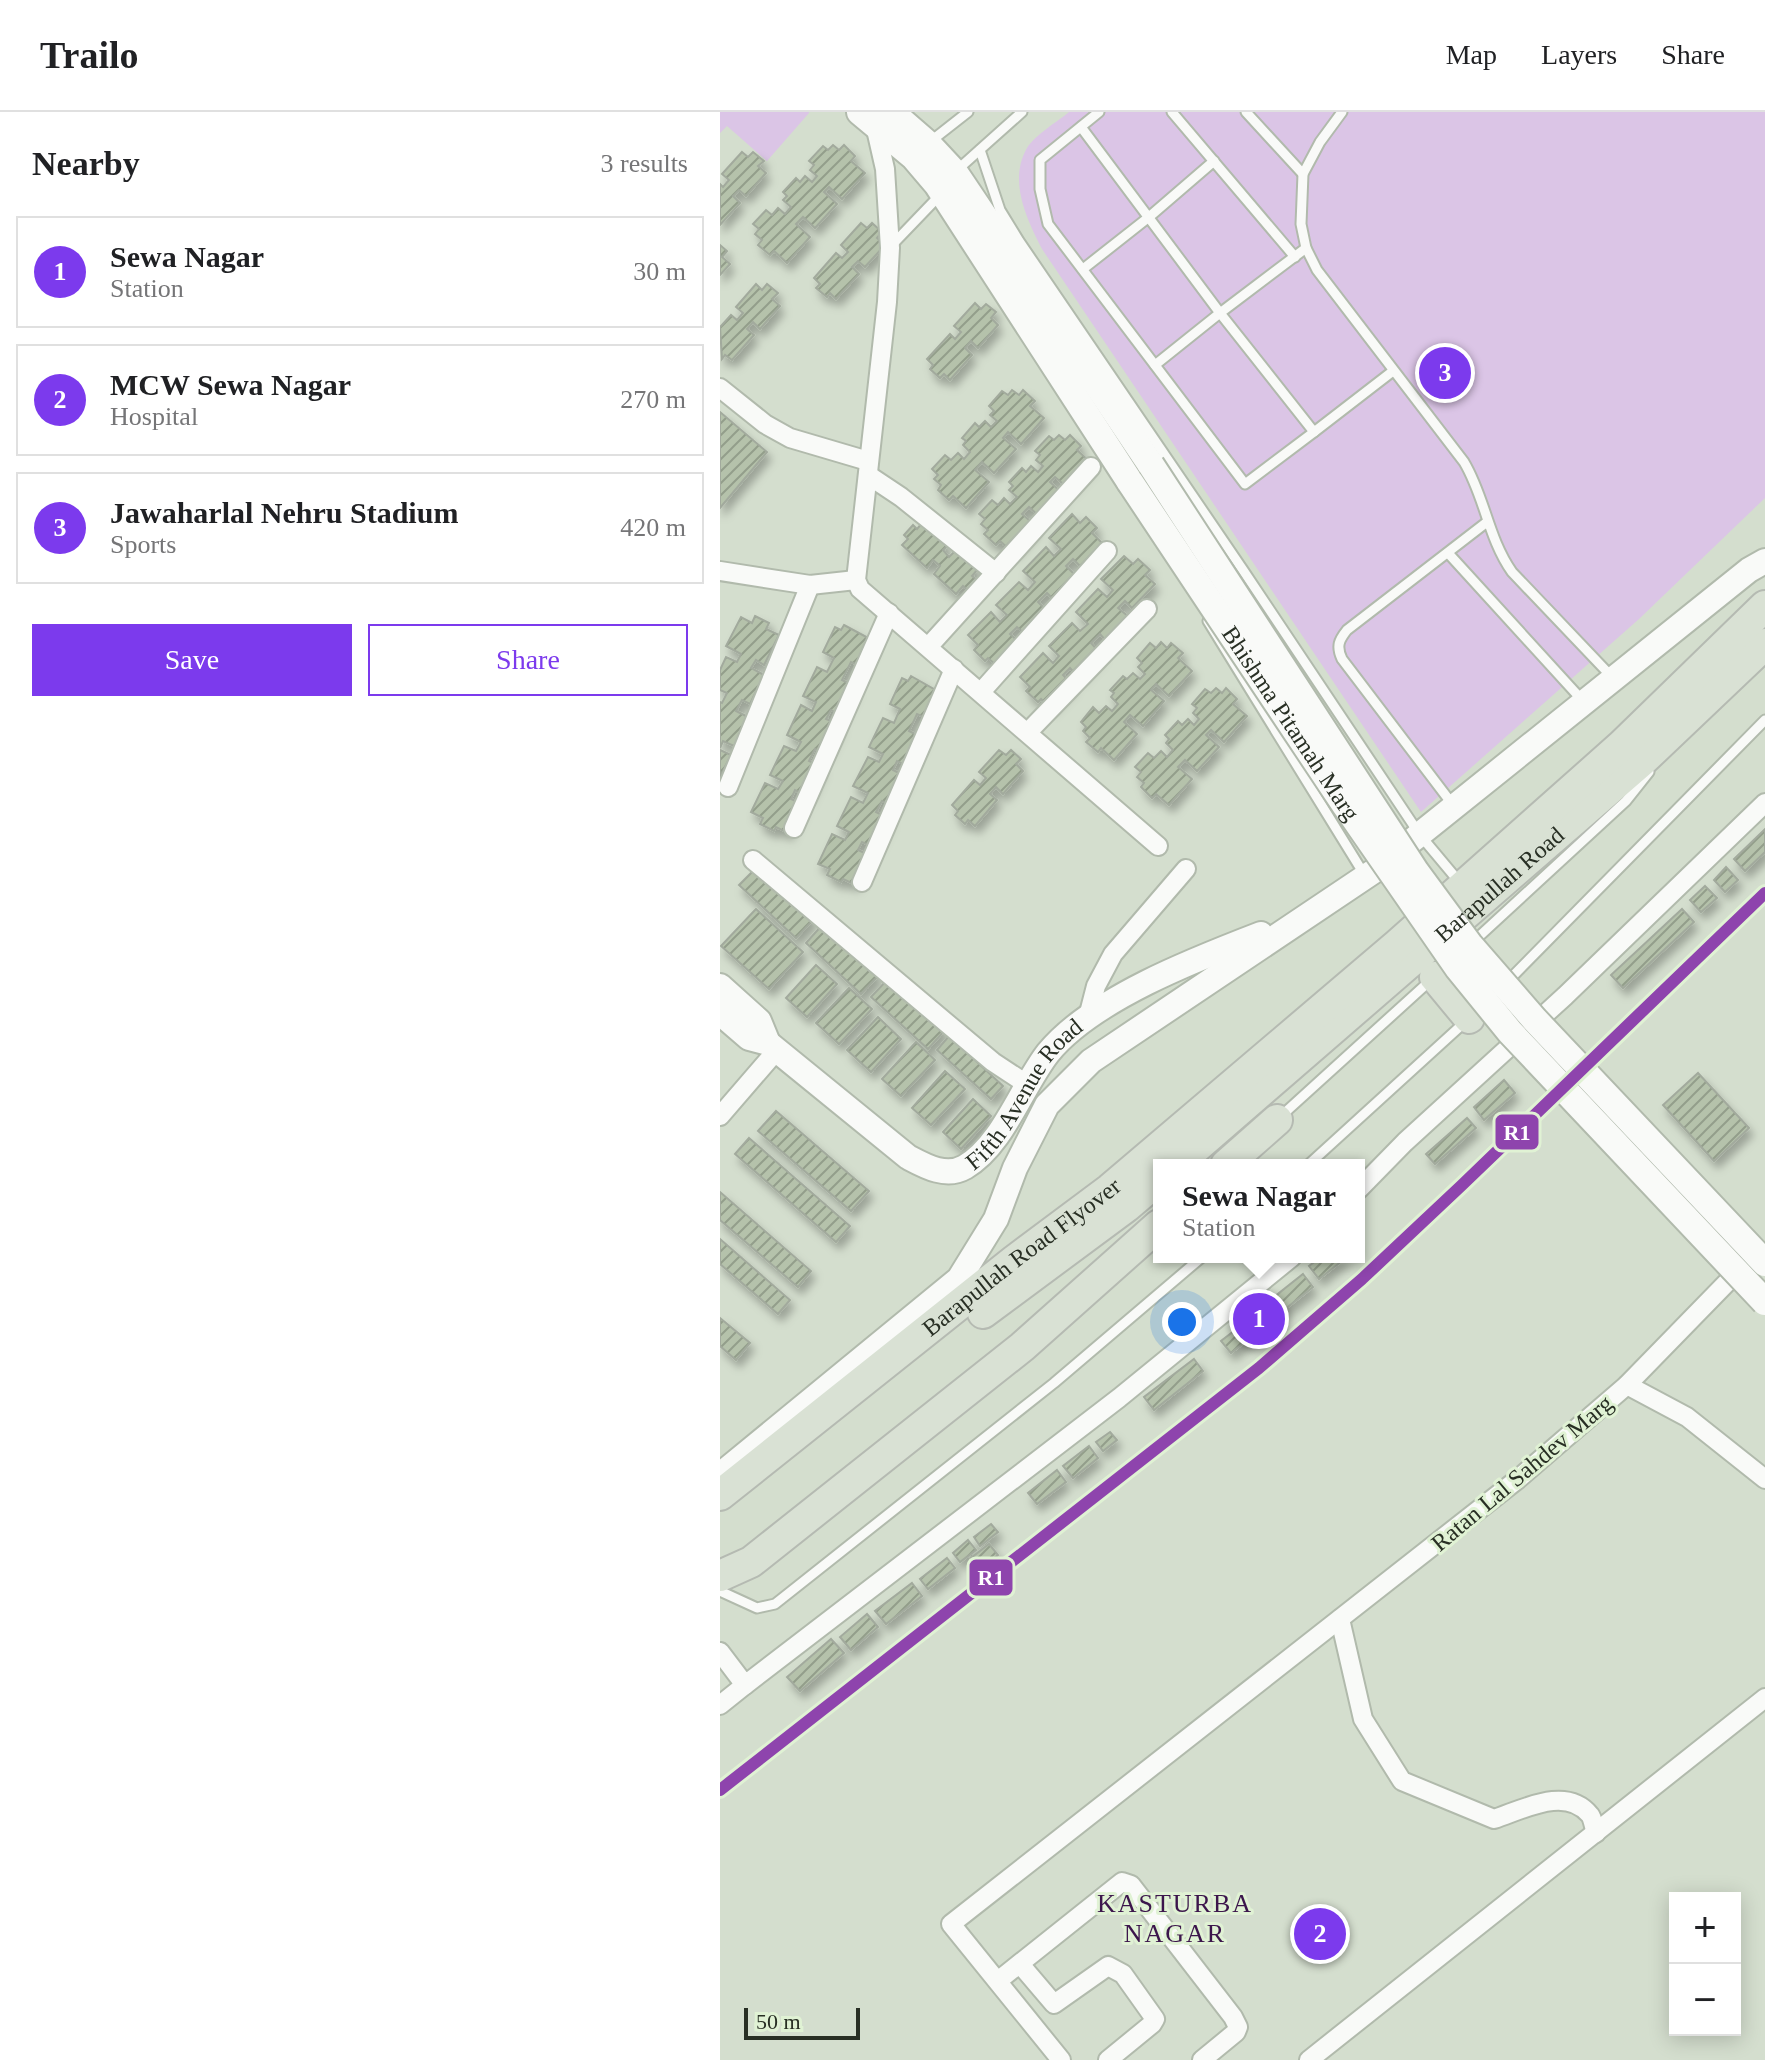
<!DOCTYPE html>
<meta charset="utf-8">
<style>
:root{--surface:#fff;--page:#f6f6f6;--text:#202124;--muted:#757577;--line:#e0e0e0;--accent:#7c3aed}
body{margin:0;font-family:Georgia,serif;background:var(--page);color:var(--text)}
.controls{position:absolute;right:24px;bottom:24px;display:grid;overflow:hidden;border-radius:0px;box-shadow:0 4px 20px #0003}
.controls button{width:72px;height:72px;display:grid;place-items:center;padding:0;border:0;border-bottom:2px solid var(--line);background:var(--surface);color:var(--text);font:40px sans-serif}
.scale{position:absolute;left:24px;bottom:20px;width:116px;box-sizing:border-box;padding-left:8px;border:4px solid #282f24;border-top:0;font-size:22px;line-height:28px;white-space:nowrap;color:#282f24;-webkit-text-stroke:6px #e0f2d4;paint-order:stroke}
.you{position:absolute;left:462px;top:1210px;width:28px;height:28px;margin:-20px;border:6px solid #fff;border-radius:50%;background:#1a73e8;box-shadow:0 0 0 12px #1a73e833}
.badge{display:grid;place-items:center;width:52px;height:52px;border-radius:50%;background:var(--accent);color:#fff;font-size:26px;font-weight:700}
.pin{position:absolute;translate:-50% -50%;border:4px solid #fff;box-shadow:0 2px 8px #0006}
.popup{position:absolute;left:433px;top:1047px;width:212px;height:104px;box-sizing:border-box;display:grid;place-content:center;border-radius:0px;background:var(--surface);filter:drop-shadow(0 2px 6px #0005);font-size:26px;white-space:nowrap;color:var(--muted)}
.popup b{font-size:30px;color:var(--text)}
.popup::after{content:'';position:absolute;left:50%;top:100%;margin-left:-16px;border:16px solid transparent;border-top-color:var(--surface)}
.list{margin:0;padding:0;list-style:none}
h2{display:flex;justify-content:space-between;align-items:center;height:104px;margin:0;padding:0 32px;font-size:34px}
h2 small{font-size:26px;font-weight:400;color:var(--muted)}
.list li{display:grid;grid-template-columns:52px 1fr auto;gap:24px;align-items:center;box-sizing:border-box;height:112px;margin:0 16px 16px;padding:0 16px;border:2px solid var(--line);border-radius:0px}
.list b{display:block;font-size:30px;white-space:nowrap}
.list p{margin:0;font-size:26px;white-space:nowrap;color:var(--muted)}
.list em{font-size:26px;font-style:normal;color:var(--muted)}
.actions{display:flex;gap:16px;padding:24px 32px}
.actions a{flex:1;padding:18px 0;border:2px solid var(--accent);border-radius:0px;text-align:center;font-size:28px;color:var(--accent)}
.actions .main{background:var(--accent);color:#fff}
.map{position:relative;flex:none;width:1045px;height:1948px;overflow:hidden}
header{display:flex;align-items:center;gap:48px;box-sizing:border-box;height:112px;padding:0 40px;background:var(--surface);border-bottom:2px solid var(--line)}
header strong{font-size:38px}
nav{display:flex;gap:44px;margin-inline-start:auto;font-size:28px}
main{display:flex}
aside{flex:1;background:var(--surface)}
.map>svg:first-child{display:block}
.green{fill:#dbc5e6}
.building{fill:url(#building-hatch);stroke:#a2aa9d;stroke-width:2;filter:url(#shadow)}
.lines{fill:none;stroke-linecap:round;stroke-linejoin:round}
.service-casing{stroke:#b1baac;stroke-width:13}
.minor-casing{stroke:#b1baac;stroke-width:22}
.tertiary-casing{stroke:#b1baac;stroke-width:28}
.secondary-casing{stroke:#b1baac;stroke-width:30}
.trunk-casing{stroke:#b5bab2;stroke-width:34}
.service{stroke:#f9faf8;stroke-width:9}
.minor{stroke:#f9faf8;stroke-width:18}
.tertiary{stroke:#f9faf8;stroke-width:24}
.secondary{stroke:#f9faf8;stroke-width:26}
.trunk{stroke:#d9e1d4;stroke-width:30}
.secondary-bridge-casing{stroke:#b1baac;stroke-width:30;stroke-linecap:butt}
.secondary-bridge{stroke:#f9faf8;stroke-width:26}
.rail-1-casing{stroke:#e0f2d4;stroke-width:18}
.rail-1{stroke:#8e44ad;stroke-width:12}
.labels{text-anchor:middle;stroke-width:6;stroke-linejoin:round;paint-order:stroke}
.street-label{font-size:24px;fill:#282f24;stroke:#e0f2d4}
.neighbourhood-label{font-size:26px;letter-spacing:2px;fill:#3c164c;stroke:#e0f2d4}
.line-badge{stroke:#e0f2d4;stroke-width:3}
.badge-label{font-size:22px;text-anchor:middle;font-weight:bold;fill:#fff}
</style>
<header>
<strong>Trailo</strong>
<nav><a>Map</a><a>Layers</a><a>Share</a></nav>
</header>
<main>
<aside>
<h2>Nearby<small>3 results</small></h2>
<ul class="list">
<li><span class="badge">1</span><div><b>Sewa Nagar</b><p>Station</p></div><em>30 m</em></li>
<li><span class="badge">2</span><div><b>MCW Sewa Nagar</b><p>Hospital</p></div><em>270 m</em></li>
<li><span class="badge">3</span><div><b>Jawaharlal Nehru Stadium</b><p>Sports</p></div><em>420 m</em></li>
</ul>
<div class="actions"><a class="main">Save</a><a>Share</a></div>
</aside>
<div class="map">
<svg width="1045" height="1948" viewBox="0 0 1045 1948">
<defs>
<pattern id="building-hatch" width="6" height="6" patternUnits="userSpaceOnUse" patternTransform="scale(2)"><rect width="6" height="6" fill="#b5c2ab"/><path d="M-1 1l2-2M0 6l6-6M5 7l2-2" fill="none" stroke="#939e8b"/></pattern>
<filter id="shadow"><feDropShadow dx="4" dy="7" stdDeviation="4" flood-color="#0004"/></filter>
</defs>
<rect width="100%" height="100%" fill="#d4dece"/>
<g class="green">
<path d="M0 0H89V1L47 49 7 14 0 21Z"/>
<path d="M349 0H1045V386L919 507 701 700 322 137C307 107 288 69 307 36 315 23 337 10 349 0Z"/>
</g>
<g class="building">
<path d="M113 33 119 38 124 33 135 44 131 49 145 61 122 87 109 75 104 80 117 92 95 116 83 105 76 112 90 125 67 151 54 139 50 143 38 133 42 128 35 122 39 117 33 112 46 98 52 103 58 96 65 102 71 95 63 88 67 84 63 80 76 66 80 70 85 64 92 70 97 64 90 58 94 53 89 49 103 34 108 38Z"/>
<path d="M22 40 28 45 33 40 44 49 38 54 46 61 26 84 19 78 13 84 20 91 0 113V72L3 75 9 68 2 62Z"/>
<path d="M141 111 147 116 152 111 162 120 157 126 165 133 145 155 138 149 132 155 139 162 116 187 110 181 107 185 96 176 100 172 94 166 116 141 122 146 128 140 121 133Z"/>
<path d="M0 133 7 139 2 145 10 152 0 163Z"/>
<path d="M36 172 42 178 47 172 58 181 52 187 60 194 40 217 33 210 27 217 34 223 12 248 5 243 2 247 0 215 11 203 17 208 23 201 16 195Z"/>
<path d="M255 191 261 197 266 192 276 200 271 206 278 213 258 236 251 229 245 236 252 243 230 268 224 262 220 266 210 257 213 253 207 247 230 222 235 227 241 220 234 214Z"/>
<path d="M292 278 299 283 303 278 315 289 310 294 324 306 301 332 288 320 283 326 296 337 274 361 262 350 255 358 269 370 246 396 233 384 229 388 218 378 221 373 214 367 218 363 212 357 225 343 231 348 238 341 244 347 250 340 243 333 246 329 242 326 255 311 259 315 265 309 271 315 277 309 270 303 274 299 269 294 282 279 288 283Z"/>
<path d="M0 300 47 340 0 396Z"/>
<path d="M339 323 345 328 350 323 361 334 357 338 371 351 348 376 335 365 330 370 343 382 321 406 309 395 302 402 316 414 292 440 280 429 276 433 264 422 268 418 261 412 265 407 259 402 272 388 278 393 284 386 290 392 297 385 289 378 293 374 289 370 302 356 306 360 311 354 318 360 323 354 316 348 320 343 315 339 329 324 334 328Z"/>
<path d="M352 402 360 411 366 405 377 416 372 421 382 431 360 454 353 447 346 454 356 464 334 488 327 481 318 490 328 500 306 523 297 515 290 522 300 531 277 554 268 546 265 549 254 538 258 533 248 523 271 500 280 510 287 503 276 493 299 470 308 478 315 470 303 459 326 435 334 444 341 437 329 426Z"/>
<path d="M203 410 228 433 223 438 229 445 236 438 258 457 252 464 258 469 249 479 243 474 236 482 214 462 220 454 213 448 207 456 182 433 188 427 184 423 193 413 197 417Z"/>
<path d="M404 444 413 452 418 447 430 458 425 463 435 472 412 496 405 489 398 496 409 505 386 529 380 522 371 531 380 541 358 565 350 556 343 563 352 572 329 595 321 587 318 590 306 579 310 575 300 565 323 541 333 551 339 544 329 534 352 511 360 519 368 512 356 500 378 477 387 485 393 478 381 467Z"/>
<path d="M35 504 49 511 46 517 59 523 44 553 36 548 31 556 44 563 30 592 22 588 16 599 28 605 14 634 3 629 0 636V590L2 591 7 581 0 578V558L6 545 17 550 21 542 6 534 21 505 32 511Z"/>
<path d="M124 513 152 528 140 554 131 550 122 568 134 574 120 603 111 598 106 607 119 612 104 642 95 637 89 649 101 654 87 684 75 678 71 687 82 692 68 721 56 715 54 719 40 712 43 706 31 700 45 671 58 677 63 669 50 663 64 634 76 639 81 630 67 623 81 593 92 599 96 590 83 584 97 555 107 560 114 546 103 540 115 515 121 518Z"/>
<path d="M441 530 447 536 451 531 463 541 458 546 472 559 449 584 436 572 431 578 444 589 423 614 410 603 404 610 417 622 394 648 381 636 378 640 366 630 370 626 363 619 366 615 361 610 373 595 379 601 386 594 392 599 398 592 391 585 394 581 390 578 403 564 407 567 413 561 420 567 425 562 418 555 422 551 417 546 430 531 436 536Z"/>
<path d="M191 564 219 580 206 606 197 602 189 619 201 625 187 654 177 649 173 658 185 664 171 693 162 689 156 700 168 706 153 735 142 730 138 738 149 743 134 772 123 767 121 770 107 763 110 757 98 752 112 722 125 728 129 720 117 714 131 685 143 691 148 681 133 674 148 645 159 650 163 642 149 635 163 606 174 611 180 597 170 592 182 566 188 569Z"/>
<path d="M496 576 502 581 506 576 517 587 513 592 527 604 504 630 491 618 486 623 499 635 477 659 465 648 458 655 472 667 449 693 436 682 432 686 421 675 424 671 417 665 421 660 415 655 428 641 434 646 441 639 447 645 453 638 446 631 449 627 445 623 458 609 462 613 468 607 474 613 479 607 473 601 477 596 472 592 485 577 491 581Z"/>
<path d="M0 638 11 643 0 665Z"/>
<path d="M279 638 286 643 291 638 301 647 296 652 303 659 283 682 276 675 270 682 277 688 255 714 248 708 245 712 235 703 238 699 232 693 254 668 260 673 266 666 259 660Z"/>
<path d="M1045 717V740L1025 759 1014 747Z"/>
<path d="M37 755 94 807 76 826 19 773Z"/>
<path d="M1006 755 1018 768 1005 780 994 768Z"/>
<path d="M985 774 997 786 981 800 970 788Z"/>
<path d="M36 797 83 840 49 877 1 834Z"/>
<path d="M962 797 974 810 903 876 891 863Z"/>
<path d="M103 812 159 863 141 882 86 831Z"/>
<path d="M96 853 117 872 87 905 66 886Z"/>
<path d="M169 866 225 918 208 937 151 885Z"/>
<path d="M129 876 152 897 119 932 96 911Z"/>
<path d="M158 905 181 927 151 960 127 938Z"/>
<path d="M229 924 283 974 271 987 217 938Z"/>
<path d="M196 930 215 948 181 984 162 967Z"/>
<path d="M225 959 245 977 211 1013 192 996Z"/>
<path d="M978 961 1029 1016 994 1049 943 993Z"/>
<path d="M784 968 795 981 764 1008 754 995Z"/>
<path d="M253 987 271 1004 241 1037 223 1020Z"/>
<path d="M56 999 149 1079 131 1099 38 1019Z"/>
<path d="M747 1006 756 1016 715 1052 706 1042Z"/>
<path d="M29 1026 130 1114 116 1130 15 1042Z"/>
<path d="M0 1080 91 1159 78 1175 0 1108Z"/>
<path d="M0 1127 70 1188 58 1202 0 1152Z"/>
<path d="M601 1145H627L599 1167 589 1154Z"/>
<path d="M583 1162 593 1175 564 1198 554 1185Z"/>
<path d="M544 1196 553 1208 511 1241 501 1229Z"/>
<path d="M0 1206 30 1231 16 1248 0 1234Z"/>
<path d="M474 1247 483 1259 434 1298 424 1285Z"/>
<path d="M390 1320 397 1328 383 1339 376 1330Z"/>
<path d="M369 1334 378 1346 353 1366 343 1354Z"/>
<path d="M337 1358 346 1370 317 1392 308 1381Z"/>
<path d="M271 1412 278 1420 260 1434 254 1425Z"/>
<path d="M248 1428 256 1438 240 1450 233 1441Z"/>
<path d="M269 1432 278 1443 260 1457 251 1446Z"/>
<path d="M227 1446 235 1456 208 1477 200 1467Z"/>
<path d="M192 1471 202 1484 166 1512 155 1499Z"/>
<path d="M147 1502 158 1515 131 1538 120 1525Z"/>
<path d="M111 1527 124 1541 80 1579 67 1565Z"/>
</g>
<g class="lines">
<g class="service-casing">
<g id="service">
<path d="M379 0 320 48V77L328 112 525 372 594 320"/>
<path d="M452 0 575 145"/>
<path d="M526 0 583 62"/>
<path d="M622 0 600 30 583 62 581 112 586 136 597 158 744 350C765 385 768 426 792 460L892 565"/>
<path d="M361 15 500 201 435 253"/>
<path d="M211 29 248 0"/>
<path d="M260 38 280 98 299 129 523 458 700 723 741 772"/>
<path d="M236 59 302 0"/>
<path d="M172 133 220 83"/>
<path d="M586 136 500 201 594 320 673 259"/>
<path d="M363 157 429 105 494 49"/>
<path d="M728 441 863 589"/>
<path d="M488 509 644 762"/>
<path d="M733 693 622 547C616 534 619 528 627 518L767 410"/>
<path d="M753 830 906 689 929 660"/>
<path d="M785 872 1045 608"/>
<path d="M560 1005 712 867"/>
<path d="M588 1053 745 910"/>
<path d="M0 1479 37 1496 55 1492 334 1271 482 1145"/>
</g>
</g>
<g class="minor-casing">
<g id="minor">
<path d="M155 13 165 57 170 136 167 190 136 468 140 477 438 734"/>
<path d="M0 276 45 312 70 326 148 349"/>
<path d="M148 363 181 385 276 461"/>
<path d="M0 459 90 473 136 468"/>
<path d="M209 534 371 355"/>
<path d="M261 580 387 439"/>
<path d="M308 620 427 497"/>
<path d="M8 675 90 473"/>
<path d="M74 716 169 501"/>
<path d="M33 748 273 950 308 973"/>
<path d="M142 770 234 557"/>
<path d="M368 905 376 874 393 842 466 757"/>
<path d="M0 1004 57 938"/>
<path d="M639 1077 685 1030 845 884 1045 691"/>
<path d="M907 1273 967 1305 1045 1367"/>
<path d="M620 1507 643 1607 682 1669 774 1707C802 1698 846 1673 870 1703 873 1707 874 1716 876 1721"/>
<path d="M0 1540 25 1573 399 1286 572 1145"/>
<path d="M0 1593 25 1573"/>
<path d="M300 1852 334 1892 388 1854 403 1862 435 1907 432 1912 388 1948"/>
<path d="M279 1868 402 1770 411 1773 513 1905 518 1915 516 1920 482 1948"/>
<path d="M341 1948 231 1812 798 1367 907 1273 1023 1154"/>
<path d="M589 1948 1045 1586"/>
</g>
</g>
<g class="tertiary-casing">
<g id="tertiary">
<path d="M0 874 39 909 48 931"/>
<path id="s1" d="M0 901 29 926 48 931 188 1045C205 1054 226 1066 245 1055 283 1033 302 974 328 941 372 887 476 847 541 822"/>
<path d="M0 1363 239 1167 276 1107 295 1056 327 993 371 949 654 759 1029 458 1045 449"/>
</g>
</g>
<g class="secondary-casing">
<g id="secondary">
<path d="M140 0 194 45 217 72 410 370"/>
<path d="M171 0 208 32 235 61 431 353"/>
</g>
</g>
<g class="trunk-casing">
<g id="trunk">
<path d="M715 865 749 906"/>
<path id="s2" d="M456 1053 922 649 1045 532"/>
<path d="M506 1053 557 1008"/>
<path d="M263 1201 406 1095 439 1067"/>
<path id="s3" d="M0 1383 295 1148 390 1077 677 833 902 633 1045 494"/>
<path d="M0 1464 31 1450 302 1235 439 1113"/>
</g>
</g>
<use href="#service" class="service"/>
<use href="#minor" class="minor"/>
<use href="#tertiary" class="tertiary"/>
<use href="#secondary" class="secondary"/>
<use href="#trunk" class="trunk"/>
<g class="secondary-bridge-casing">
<g id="secondary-bridge">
<path d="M431 353 696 760 749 832 815 908 1045 1151"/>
<path id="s4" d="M410 370 625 693 738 856 790 920 1045 1190"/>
</g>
</g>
<use href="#secondary-bridge" class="secondary-bridge"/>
<g class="rail-1-casing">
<path id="rail-1" d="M0 1678 539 1256 642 1167 742 1073 1045 781"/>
</g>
<use href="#rail-1" class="rail-1"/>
</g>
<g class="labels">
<g class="street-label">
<text dy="8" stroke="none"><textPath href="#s4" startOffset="290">Bhishma Pitamah Marg</textPath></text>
<text dy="8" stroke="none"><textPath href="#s2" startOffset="428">Barapullah Road</textPath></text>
<text dy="8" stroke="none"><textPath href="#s1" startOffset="394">Fifth Avenue Road</textPath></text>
<text dy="8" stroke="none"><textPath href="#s3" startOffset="384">Barapullah Road Flyover</textPath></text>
<text transform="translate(802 1361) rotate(-40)" y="8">Ratan Lal Sahdev Marg</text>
</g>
<g class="neighbourhood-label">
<text x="455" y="1800">KASTURBA<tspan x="455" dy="30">NAGAR</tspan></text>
</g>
</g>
<g class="line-badge">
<rect x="774" y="1001" width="46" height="38" rx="8" fill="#8e44ad"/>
<rect x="248" y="1446" width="46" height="39" rx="8" fill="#8e44ad"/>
</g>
<g class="badge-label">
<text x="797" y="1028">R1</text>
<text x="271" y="1473">R1</text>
</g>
</svg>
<div class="controls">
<button>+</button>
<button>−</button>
</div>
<div class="scale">50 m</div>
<div class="you"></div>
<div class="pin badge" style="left:539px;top:1207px">1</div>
<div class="popup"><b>Sewa Nagar</b>Station</div>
<div class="pin badge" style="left:600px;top:1822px">2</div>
<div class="pin badge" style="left:725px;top:261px">3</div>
</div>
</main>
